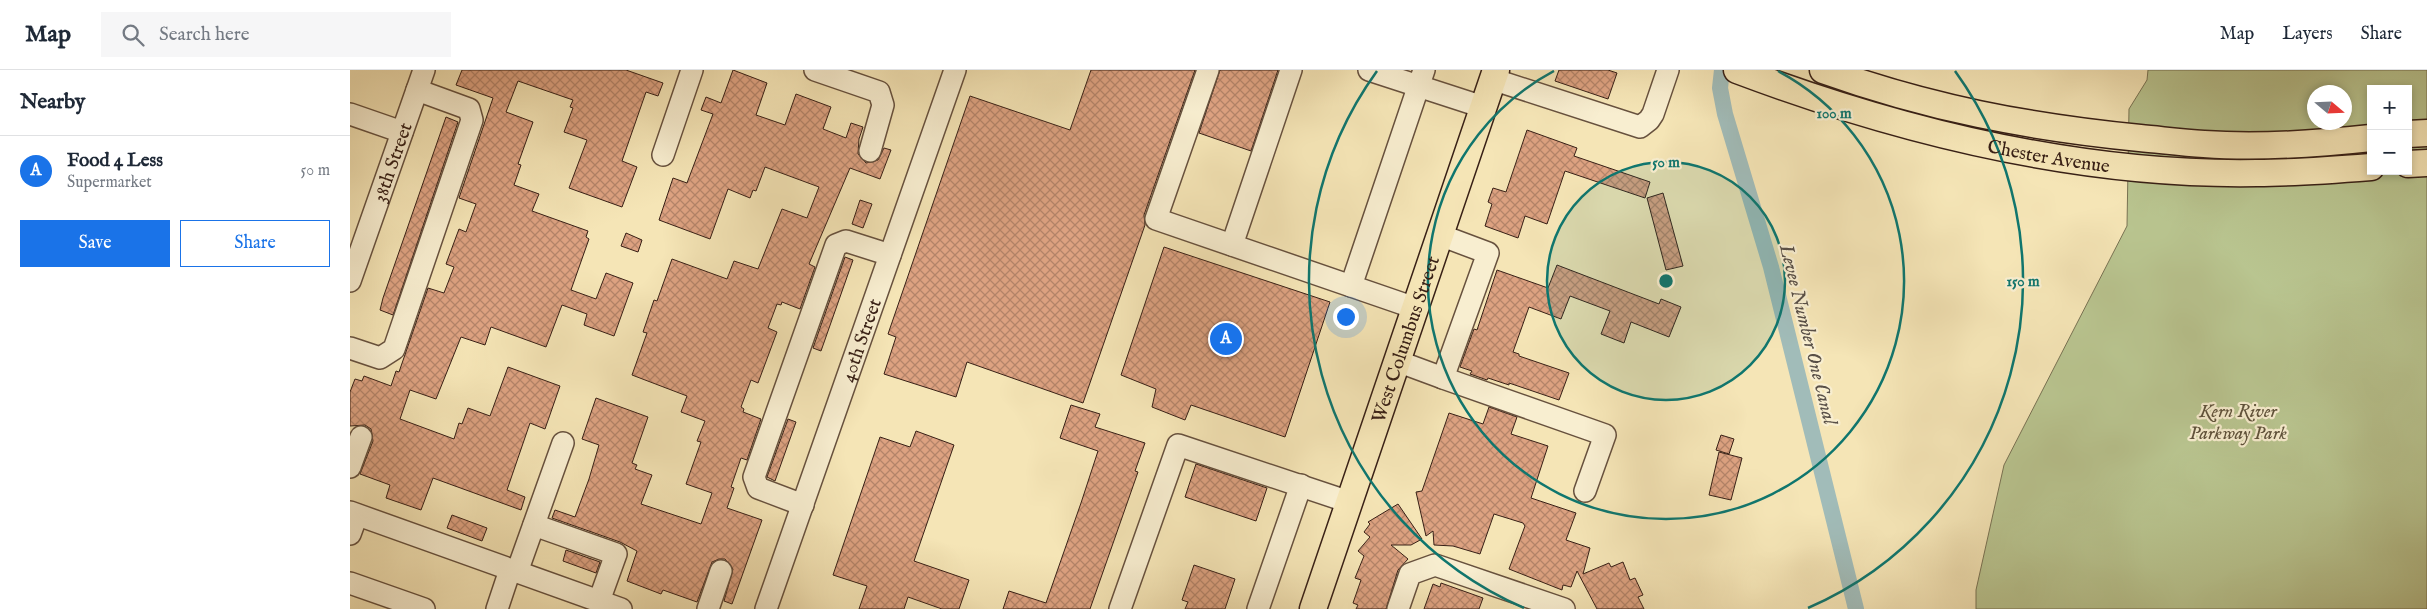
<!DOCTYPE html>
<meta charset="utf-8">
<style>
:root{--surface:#fff;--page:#f6f6f7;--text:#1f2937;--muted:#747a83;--line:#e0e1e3;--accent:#1a73e8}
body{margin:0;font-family:"IM FELL English",serif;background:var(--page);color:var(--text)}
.controls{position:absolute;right:15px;top:15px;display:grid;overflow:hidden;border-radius:0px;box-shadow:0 2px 8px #0003}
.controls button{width:45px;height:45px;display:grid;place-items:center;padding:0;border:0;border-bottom:1px solid var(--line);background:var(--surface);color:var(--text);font:25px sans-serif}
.compass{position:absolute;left:1957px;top:15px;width:45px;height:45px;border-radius:50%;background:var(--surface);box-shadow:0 2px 8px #0003;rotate:109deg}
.you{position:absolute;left:995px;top:246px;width:18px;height:18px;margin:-12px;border:4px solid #fff;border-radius:50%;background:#1a73e8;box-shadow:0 0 0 8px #1a73e833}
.badge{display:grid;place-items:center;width:32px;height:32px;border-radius:50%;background:var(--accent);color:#fff;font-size:16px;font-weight:700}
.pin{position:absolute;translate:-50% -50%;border:2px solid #fff;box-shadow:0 1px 5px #0006}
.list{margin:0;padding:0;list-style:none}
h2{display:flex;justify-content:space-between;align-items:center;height:65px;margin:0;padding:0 20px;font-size:21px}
h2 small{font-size:16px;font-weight:400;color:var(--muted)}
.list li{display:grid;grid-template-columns:32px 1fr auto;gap:15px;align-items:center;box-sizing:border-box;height:70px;padding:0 20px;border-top:1px solid var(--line)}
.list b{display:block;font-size:19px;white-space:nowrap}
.list p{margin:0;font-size:16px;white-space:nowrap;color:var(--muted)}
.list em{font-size:16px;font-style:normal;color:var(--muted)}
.actions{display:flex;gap:10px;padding:15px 20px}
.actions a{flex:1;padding:11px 0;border:1px solid var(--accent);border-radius:0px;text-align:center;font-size:18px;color:var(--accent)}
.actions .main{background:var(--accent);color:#fff}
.icon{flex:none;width:28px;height:28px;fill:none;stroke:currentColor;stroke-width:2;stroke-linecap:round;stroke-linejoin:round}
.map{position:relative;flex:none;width:2077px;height:539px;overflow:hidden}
header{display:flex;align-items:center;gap:30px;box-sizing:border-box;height:70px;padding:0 25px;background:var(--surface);border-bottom:1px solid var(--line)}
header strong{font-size:24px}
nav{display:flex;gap:28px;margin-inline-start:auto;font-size:18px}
.search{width:350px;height:45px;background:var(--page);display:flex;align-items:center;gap:12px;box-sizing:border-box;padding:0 18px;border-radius:0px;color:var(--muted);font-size:19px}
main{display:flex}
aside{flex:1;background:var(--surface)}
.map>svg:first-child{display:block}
.park{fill:#b9c590;stroke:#787253;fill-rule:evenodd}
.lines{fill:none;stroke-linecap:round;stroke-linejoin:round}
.canal{stroke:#a1bcb9;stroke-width:16}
.building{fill:url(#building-cross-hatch);stroke:#382016}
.minor-casing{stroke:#67513e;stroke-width:24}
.major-casing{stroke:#382016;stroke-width:29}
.minor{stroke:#f8eed0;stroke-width:21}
.major{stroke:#f5e5b6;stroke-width:26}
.ring{fill:none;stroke:#0f766e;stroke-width:2.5}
.labels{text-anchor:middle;stroke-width:4.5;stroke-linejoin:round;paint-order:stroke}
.street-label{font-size:19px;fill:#382016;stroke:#f8eed0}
.park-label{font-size:19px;font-style:italic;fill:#5f523b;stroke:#f8eed0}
.water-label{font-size:20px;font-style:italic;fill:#584f47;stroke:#f8eed0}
.centre{fill:#0f766e;stroke:#f8eed0;stroke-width:2.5}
.ring-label{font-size:15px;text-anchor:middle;font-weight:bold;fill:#0f766e;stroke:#f8eed0;stroke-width:4.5;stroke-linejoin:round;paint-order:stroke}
</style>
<header>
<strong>Map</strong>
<div class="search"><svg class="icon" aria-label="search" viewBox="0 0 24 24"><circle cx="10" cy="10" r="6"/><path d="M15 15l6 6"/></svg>Search here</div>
<nav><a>Map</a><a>Layers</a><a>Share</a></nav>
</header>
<main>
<aside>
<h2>Nearby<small></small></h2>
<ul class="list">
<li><span class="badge">A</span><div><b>Food 4 Less</b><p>Supermarket</p></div><em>50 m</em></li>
</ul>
<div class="actions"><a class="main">Save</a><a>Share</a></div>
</aside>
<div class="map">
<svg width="2077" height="539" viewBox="0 0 2077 539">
<defs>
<pattern id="building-cross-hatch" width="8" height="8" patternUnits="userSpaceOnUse" patternTransform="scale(1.25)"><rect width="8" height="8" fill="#dda281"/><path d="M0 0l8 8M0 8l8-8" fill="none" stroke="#b48469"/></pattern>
</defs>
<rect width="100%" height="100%" fill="#f5e5b6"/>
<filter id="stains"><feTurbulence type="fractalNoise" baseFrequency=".004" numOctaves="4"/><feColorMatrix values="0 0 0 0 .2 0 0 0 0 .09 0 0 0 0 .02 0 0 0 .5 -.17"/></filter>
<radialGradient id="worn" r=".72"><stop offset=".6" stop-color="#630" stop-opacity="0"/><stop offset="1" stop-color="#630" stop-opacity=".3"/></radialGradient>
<path class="park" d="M1798 0H2077V539H1626V520L1654 395 1777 156 1779 39 1797 10ZM2021 19H2058V101H2021ZM1964 22H1994V52H1964Z"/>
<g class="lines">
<path class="canal" d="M1372 0 1370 18 1375 44 1421 197 1506 539"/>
</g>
<g class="building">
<path d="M112 0H276L313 13 308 26 296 22 272 91 287 97 272 137 219 118 237 70 214 62 223 38 220 37 223 30 168 11 156 42 183 52 168 94 171 95 164 115 189 124 182 141 238 161 236 167 239 169 221 220 246 229 256 203 283 213 264 266 234 255 237 244 212 235 196 277 141 257 135 275 111 267 86 329 60 320 50 349 104 369 109 353 112 354 118 338 140 346 158 297 210 316 195 359 180 353 157 420 175 427 171 440 83 408 71 440 36 428 40 415 10 404 23 371 21 359 15 355 0 356V322L5 309 12 311 14 306 41 316 46 301 49 302 78 218 94 223 104 197 96 194 109 159 116 162 126 134 109 128 143 28 106 15Z"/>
<path d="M383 0 417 13 406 45 435 55 446 24 481 37 473 59 496 68 501 53 513 57 509 69 508 84 516 93 528 90 534 78 541 80 530 109 500 98 459 194 465 197 450 239 432 232 431 235 427 234 418 258 427 262 408 313 401 310 391 337 394 339 393 342 411 349 397 390 391 388 381 417 384 418 377 438 412 450 382 534 374 531 383 499 375 489H369L362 492 347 532 313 520 311 524 277 511 287 481 270 472 202 448 205 440 225 447 239 409 249 375 232 369 246 328 298 347 282 393 287 395 285 399 302 405 291 434 351 454 362 423 336 414 351 372 347 371 355 351 331 342 337 326 282 305 297 263 293 262 304 230 307 231 322 189 377 209 384 191 408 199 432 139 457 148 469 117 415 97 406 121 403 120 400 128 378 119 360 169 309 150 323 108 337 113 363 44 351 40 356 27 371 33Z"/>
<path d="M741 0H845L794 145 795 155 733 333 617 292 606 327 534 304 546 267 538 264 620 26 720 60Z"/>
<path d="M870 0H928L901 81 849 63Z"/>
<path d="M1209 0H1258L1267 3 1258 29 1205 11Z"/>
<path d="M96 47 108 52 43 245 30 240 33 228Z"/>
<path d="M1177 60 1227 78 1224 86 1300 112 1295 128 1215 101 1197 154 1175 146 1168 168 1135 156 1142 134 1138 132 1143 118 1156 122Z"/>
<path d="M1313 123 1333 196 1316 200 1297 128Z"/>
<path d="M510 130 522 134 513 158 502 154Z"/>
<path d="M276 163 292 170 288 182 271 176Z"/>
<path d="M814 177 980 232 935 367 841 335 835 350 802 337 806 319 771 305Z"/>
<path d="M495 187 503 190 471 281 463 278Z"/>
<path d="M1207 195 1309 234 1311 229 1331 237 1319 267 1281 252 1274 273 1251 264 1260 241 1220 226 1211 249 1179 237 1163 282 1169 284V286L1219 303 1209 330 1159 313V315L1138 308 1137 310 1120 304 1122 301 1110 297 1124 259 1127 260 1147 200 1198 218Z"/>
<path d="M721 335 750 344 745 357 795 373 785 401 788 402 740 539H653L659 521 696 533 731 433 748 381 710 368Z"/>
<path d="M1139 337 1167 347 1161 364 1198 376 1181 428 1226 443 1216 470 1240 478 1233 504 1259 493 1261 497 1273 492 1280 510 1285 508 1293 525 1288 527 1294 539H1247L1227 501 1221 517 1213 515 1212 520 1159 499 1175 456 1173 453 1144 444 1130 484 1103 476 1084 475 1083 461 1076 466 1066 422 1072 421 1099 343 1133 354Z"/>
<path d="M438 349 446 352 425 411 417 407Z"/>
<path d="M566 361 604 375 564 491 619 510 609 539H592L558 527 554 539H509L517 516 483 505 530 367 560 377Z"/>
<path d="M1371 365 1384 369 1379 384 1366 380Z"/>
<path d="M1369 382 1392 388 1381 430 1359 425Z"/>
<path d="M846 394 917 418 906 451 835 427Z"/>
<path d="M1048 434 1072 469 1061 475H1041L1058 489 1048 500 1036 539H1006L1008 535 1003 533 1011 510 1005 508 1014 486 1008 481 1020 467 1014 462 1020 454 1018 452Z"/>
<path d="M102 445 137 458 132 471 97 458Z"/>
<path d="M216 480 250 492 246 503 213 491Z"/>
<path d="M844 495 885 509 875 539H835L838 532 832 530Z"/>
<path d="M1091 513 1133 528 1129 539H1074L1083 514 1090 517Z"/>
</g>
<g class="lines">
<g class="minor-casing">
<g id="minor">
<path d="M465 0 529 22 533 35 520 81"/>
<path d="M858 0 806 149 1065 238"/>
<path d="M1019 0 1133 37"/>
<path d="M1142 9 1290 57 1299 50 1303 44 1318 0"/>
<path d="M0 44 52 62"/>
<path d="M313 85 342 0"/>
<path d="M882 175 941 0"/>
<path id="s1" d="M0 211 74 0"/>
<path d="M1001 216 1074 0"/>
<path d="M0 278 30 288 44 279 122 50 119 39 67 20"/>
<path d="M1047 291 1093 308 1138 183 1090 165"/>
<path d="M1093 308 1255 365 1235 421"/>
<path d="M0 397 11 367"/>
<path d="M453 435 408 418 404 407 486 175 496 171 540 185"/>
<path d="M0 442 271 539"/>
<path d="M184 455 266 484 249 531"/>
<path d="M0 464 7 445"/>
<path d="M167 502 213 373"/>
<path d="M0 513 74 539"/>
<path d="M147 539 160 500"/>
<path d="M358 539 371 501"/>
<path id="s2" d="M416 539 605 0"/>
<path d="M770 539 828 375 999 432"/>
<path d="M908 539 951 415"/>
<path d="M1048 539 1060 504 1085 495 1214 539"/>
</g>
</g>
<g class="major-casing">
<g id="major">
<path id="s3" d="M1387 0C1552 62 1730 106 1907 103 1945 103 1983 100 2021 97"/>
<path d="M1473 0C1579 38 1678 57 1790 68 1812 70 1833 73 1854 74 1910 78 1966 74 2021 68"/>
<path d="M2058 64 2077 63"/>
<path d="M2058 94 2077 93"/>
<path id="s4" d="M963 539 1146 0"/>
</g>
</g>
<use href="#minor" class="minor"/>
<use href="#major" class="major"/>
</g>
<circle cx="1316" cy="211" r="119" fill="#0f766e" fill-opacity=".12"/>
<g class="ring">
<circle cx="1316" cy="211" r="119"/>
<path d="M1428 1A238 238 0 1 1 1204 1"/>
<path d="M1174 538A357 357 0 0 1 1027 1M1605 1A357 357 0 0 1 1458 538"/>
</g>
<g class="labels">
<g class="street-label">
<text dy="7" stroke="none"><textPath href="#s3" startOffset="324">Chester Avenue</textPath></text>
<text dy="7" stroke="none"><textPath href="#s1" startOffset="126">38th Street</textPath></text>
<text dy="7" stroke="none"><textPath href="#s2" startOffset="285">40th Street</textPath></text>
<text dy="7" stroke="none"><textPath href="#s4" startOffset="285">West Columbus Street</textPath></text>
</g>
<g class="park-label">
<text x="1888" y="347">Kern River<tspan x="1888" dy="22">Parkway Park</tspan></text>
</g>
<g class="water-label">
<text transform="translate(1459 264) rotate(76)" y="7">Levee Number One Canal</text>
</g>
</g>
<circle cx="1316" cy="211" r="8" class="centre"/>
<g class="ring-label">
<text x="1484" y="48">100 m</text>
<text x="1316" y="97">50 m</text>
<text x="1673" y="216">150 m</text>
</g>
<rect width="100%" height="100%" filter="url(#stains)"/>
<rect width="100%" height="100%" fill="url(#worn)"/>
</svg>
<div class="controls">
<button>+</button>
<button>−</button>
</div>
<svg class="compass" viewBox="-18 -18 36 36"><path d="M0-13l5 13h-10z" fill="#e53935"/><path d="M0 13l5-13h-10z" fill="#747a83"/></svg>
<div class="you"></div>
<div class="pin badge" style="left:876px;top:269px">A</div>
</div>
</main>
